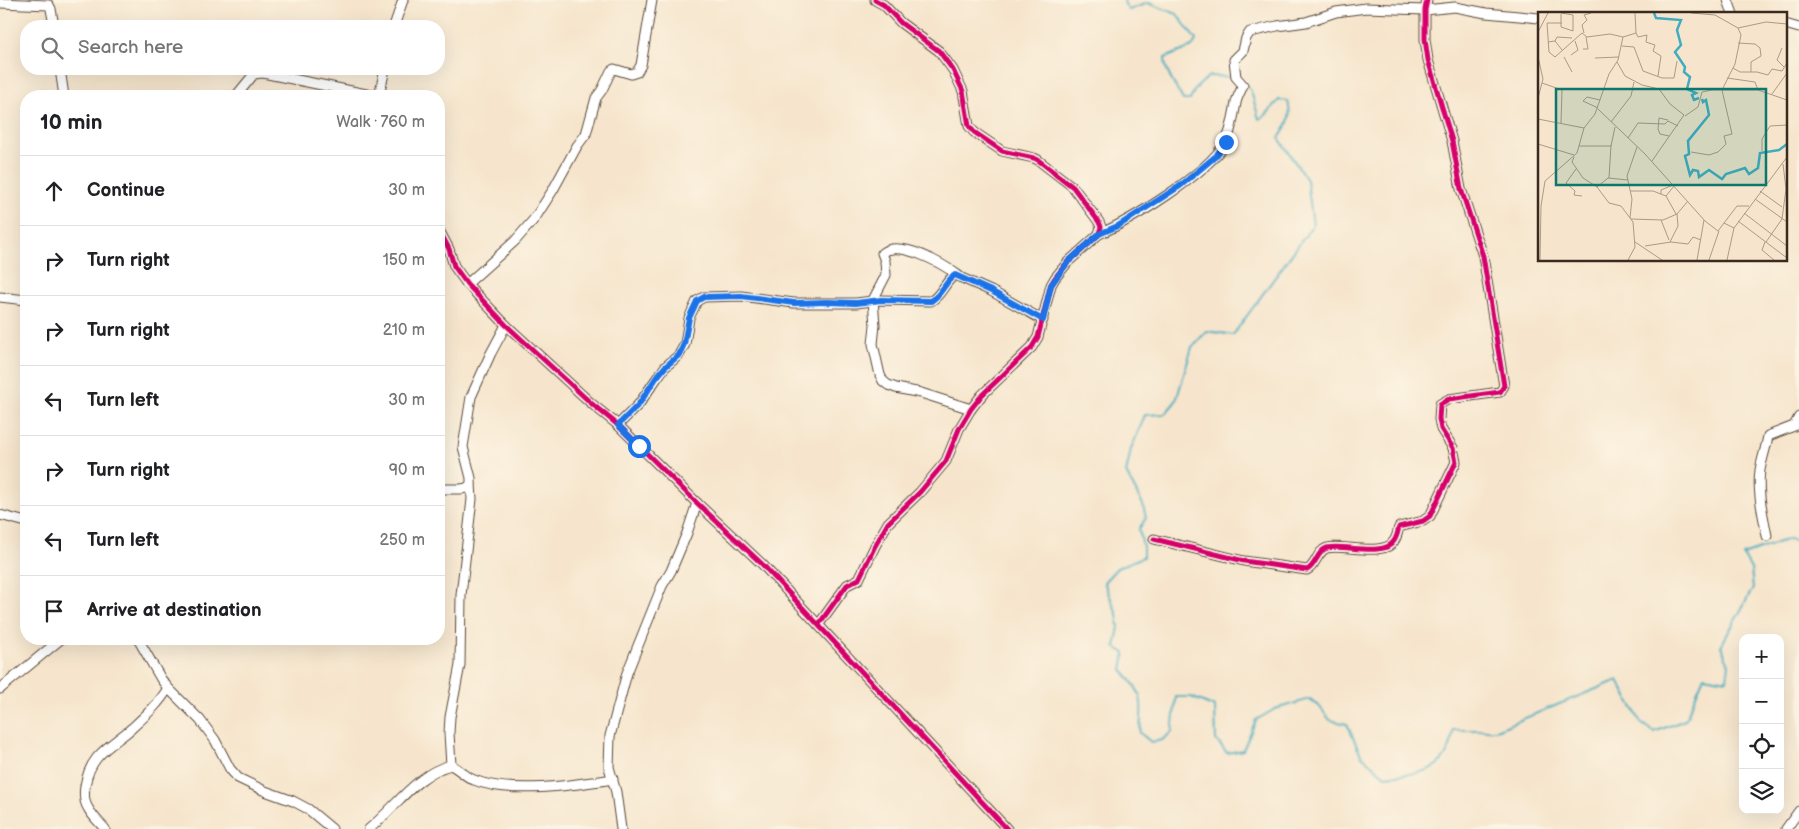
<!DOCTYPE html>
<meta charset="utf-8">
<style>
:root{--surface:#fff;--page:#f2f2f2;--text:#202124;--muted:#757577;--line:#e0e0e0}
body{margin:0;font-family:"Balsamiq Sans",sans-serif;background:var(--page);color:var(--text)}
.controls{position:absolute;right:15px;bottom:15px;display:grid;overflow:hidden;border-radius:10px;box-shadow:0 5px 20px #0002}
.controls button{width:45px;height:45px;display:grid;place-items:center;padding:0;border:0;border-bottom:1px solid var(--line);background:var(--surface);color:var(--text);font:25px sans-serif}
.stop{position:absolute;width:15px;height:15px;margin:-11px;border:4px solid #1a73e8;border-radius:50%;background:#fff}
.stop.end{background:#1a73e8;border-color:#fff;box-shadow:0 1px 5px #0008}
.list{margin:0;padding:0;list-style:none}
h2{display:flex;justify-content:space-between;align-items:center;height:65px;margin:0;padding:0 20px;font-size:21px}
h2 small{font-size:16px;font-weight:400;color:var(--muted)}
.list li{display:grid;grid-template-columns:32px 1fr auto;gap:15px;align-items:center;box-sizing:border-box;height:70px;padding:0 20px;border-top:1px solid var(--line)}
.list b{display:block;font-size:19px;white-space:nowrap}
.list em{font-size:16px;font-style:normal;color:var(--muted)}
.icon{flex:none;width:28px;height:28px;fill:none;stroke:currentColor;stroke-width:2;stroke-linecap:round;stroke-linejoin:round}
.map{position:relative;flex:none;width:1799px;height:829px;overflow:hidden}
.search{position:absolute;background:var(--surface);box-shadow:0 5px 20px #0002;left:20px;top:20px;width:425px;height:55px;display:flex;align-items:center;gap:12px;box-sizing:border-box;padding:0 18px;border-radius:20px;color:var(--muted);font-size:19px}
.panel{position:absolute;background:var(--surface);box-shadow:0 5px 20px #0002;left:20px;top:90px;width:425px;height:555px;border-radius:20px}
.map>svg:first-child{display:block}
.lines{fill:none;stroke-linecap:round;stroke-linejoin:round}
.stream{stroke:#41acc0;stroke-width:2}
.minor-casing{stroke:#574638;stroke-width:11}
.minor{stroke:#fff;stroke-width:9}
.cycleway-casing{stroke:#fcf5e5;stroke-width:8}
.cycleway{stroke:#d6006c;stroke-width:5}
.route{stroke:#1a73e8;stroke-width:6}
.inset-river{fill:none;stroke:#41acc0;stroke-width:2.5}
.inset-road{fill:none;stroke:#ab9a86;stroke-width:1}
.view{fill:#0f766e;fill-opacity:0.15;stroke:#0f766e;stroke-width:2.5}
.inset-edge{fill:none;stroke:#3b2a1e;stroke-width:2.5}
</style>
<div class="map">
<svg width="1799" height="829" viewBox="0 0 1799 829">
<rect width="100%" height="100%" fill="#fcf5e5"/>
<filter id="ink" filterUnits="userSpaceOnUse"><feTurbulence type="fractalNoise" baseFrequency=".02" numOctaves="2"/><feDisplacementMap in="SourceGraphic" scale="10" xChannelSelector="R" yChannelSelector="G"/><feConvolveMatrix kernelMatrix="1 2 1 2 8 2 1 2 1" color-interpolation-filters="sRGB"/></filter>
<filter id="wash" filterUnits="userSpaceOnUse"><feTurbulence type="fractalNoise" baseFrequency=".0096" numOctaves="4" result="noise"/><feDisplacementMap in="SourceGraphic" scale="20" xChannelSelector="R" yChannelSelector="G"/><feGaussianBlur stdDeviation="1.12" result="paint"/><feColorMatrix in="noise" values="0 0 0 0 0 0 0 0 0 0 0 0 0 0 0 0 0 1.4 0 .05"/><feComposite in="paint" operator="in"/></filter>
<g filter="url(#wash)">
<rect width="100%" height="100%" fill="#f6e5cc"/>
<g class="lines">
<g class="stream">
<path d="M1124 0 1125 5 1129 10 1148 3 1177 14 1196 40 1192 47 1165 58C1165 74 1176 86 1183 100H1190L1195 89 1209 76 1234 77"/>
<path d="M1247 85 1251 91 1259 119 1266 115 1279 100 1288 101C1292 118 1288 125 1279 138L1307 180 1313 225 1233 335 1207 331 1192 347 1176 401 1165 414 1145 415 1131 449 1126 473 1143 505 1146 518 1139 529 1143 547V557L1117 568 1104 582 1117 614 1119 627 1115 647 1125 653 1122 670C1145 695 1142 700 1140 733L1151 742 1162 740 1172 732 1176 697H1191L1215 707 1216 740 1227 753 1243 750 1256 720 1275 709 1310 699 1319 706 1330 720 1347 724 1361 755 1385 776C1409 774 1438 776 1449 749 1452 744 1452 736 1453 730H1496L1618 680 1641 723 1654 732 1685 720 1704 676 1727 680 1729 664 1721 646 1753 588 1751 569 1743 555 1788 539 1799 541"/>
</g>
</g>
</g>
<g filter="url(#ink)">
<g class="lines">
<g class="minor-casing">
<g id="minor">
<path d="M1728 0 1733 14"/>
<path d="M0 3 49 5 51 9 54 26"/>
<path d="M1785 24 1799 28"/>
<path d="M394 26 403 0"/>
<path d="M60 69 64 96"/>
<path d="M236 96 254 74 263 73 376 96"/>
<path d="M379 96 385 69"/>
<path d="M439 230 449 249 454 266 467 284 506 325 592 404 618 425 697 503 762 564 1007 829"/>
<path d="M1099 234C1132 220 1207 174 1225 143 1232 131 1233 117 1236 103 1237 97 1241 91 1243 85L1236 77 1234 60 1243 51 1246 38 1250 32 1277 26 1306 22 1336 12 1366 8 1425 10 1455 7 1486 13 1539 18"/>
<path d="M959 276C943 264 900 239 882 253L885 261 886 275 873 300 875 325 873 344 880 375 883 381 888 385 896 388 921 393 971 409"/>
<path d="M467 284 515 241 535 218 553 190 577 146 586 134 596 98 602 90 611 71 614 69 631 74 637 72 641 65 652 0"/>
<path d="M0 297 26 300"/>
<path d="M618 425 639 404 657 378 665 367 679 355 685 344 689 318 697 301 704 297 741 296 794 303H856L881 300 931 301C942 295 945 281 955 275L991 291 1043 320"/>
<path d="M439 489H461L467 488 471 484V478L463 447 471 397 491 353 506 325"/>
<path d="M0 515 26 522"/>
<path d="M1767 536C1763 514 1757 493 1760 470 1762 459 1766 448 1768 436L1794 426 1799 417"/>
<path d="M1154 539 1244 561 1307 570C1316 566 1317 551 1327 548 1343 544 1385 557 1394 541 1397 537 1398 531 1399 527L1423 521 1430 516 1456 462 1453 448 1441 429 1439 419 1440 404 1449 399 1500 392 1504 386 1483 256 1461 189 1452 141 1428 60 1425 39V10L1427 0"/>
<path d="M819 624 847 585 859 579 875 546 888 523 920 492 946 461 959 429 971 409 982 395 1032 347 1038 337 1051 285 1055 278 1068 262 1099 234 1101 227 1099 222 1073 187 1038 160 1034 158 1002 151 974 132 969 126 963 91 953 70 939 51 901 23 884 5 875 0"/>
<path d="M138 639 161 679 168 688 200 720 215 740 230 769 238 778 265 791 293 801 308 809 332 829"/>
<path d="M0 689 61 639"/>
<path d="M451 765 449 733 450 717 460 665 461 595 472 499 471 484"/>
<path d="M105 829C100 823 92 816 88 808 84 802 84 793 85 786 90 754 110 747 132 728 145 716 159 704 168 688"/>
<path d="M369 829C395 808 417 773 451 765 459 769 466 777 474 780 511 795 574 785 613 779"/>
<path d="M621 829 616 792 609 767 610 736 627 673 662 586 671 571 687 533 697 503"/>
<path d="M1786 829 1799 811"/>
</g>
</g>
<use href="#minor" class="minor"/>
<g class="cycleway-casing">
<g id="cycleway">
<path d="M439 230 449 249 454 266 467 284 506 325 592 404 618 425 697 503 762 564 1007 829"/>
<path d="M1154 539 1244 561 1307 570C1316 566 1317 551 1327 548 1343 544 1385 557 1394 541 1397 537 1398 531 1399 527L1423 521 1430 516 1456 462 1453 448 1441 429 1439 419 1440 404 1449 399 1500 392 1504 386 1483 256 1461 189 1452 141 1428 60 1425 39V10L1427 0"/>
<path d="M819 624 847 585 859 579 875 546 888 523 920 492 946 461 959 429 971 409 982 395 1032 347 1038 337 1051 285 1055 278 1068 262 1099 234 1101 227 1099 222 1073 187 1038 160 1034 158 1002 151 974 132 969 126 963 91 953 70 939 51 901 23 884 5 875 0"/>
</g>
</g>
<use href="#cycleway" class="cycleway"/>
</g>
</g>
<g class="lines" filter="url(#ink)">
<path class="route" d="M639 446 618 425 639 404 656 378 665 367 679 355 684 344 689 318 697 301 704 297 741 296 794 303 827 302 856 303 881 300 931 301C942 295 945 281 955 275L991 291 1043 320 1051 285 1068 262 1099 234 1118 226 1180 186 1216 156 1226 142"/>
</g>
<g transform="translate(1538 12)">
<rect width="249" height="249" fill="#f6e5cc"/>
<path class="inset-river" d="M116 1 118 6 143 8 139 18 143 33 137 40 147 55 146 60 152 65 149 77 158 81 154 83 156 88 161 86M164 87 165 90 168 88 171 103 150 129 151 142 147 144 152 163 155 158 160 159 161 165 171 158 184 167 188 162 207 156 211 162 220 156 222 141 241 138 249 132"/>
<path class="inset-road" d="M23 1 35 3V19L23 15V2M153 1 177 3 200 16 228 10 249 12M24 11H9L11 40 17 45 44 21 49 25 72 22 85 25M0 20 10 1M46 21 44 13 49 8 46 3 53 1M98 21 100 25 109 23 108 30 117 33 115 39 123 44 120 64M17 29 19 25 34 26M10 30 17 29 24 38M200 31 217 32 222 36 223 44 213 50V60M84 34 96 35 105 59 124 66H136L139 49M244 36 239 48 246 55M45 37H50L48 25M33 43 40 38 37 29M0 45 5 67 0 86M26 45 34 60M57 46 81 45M79 50 87 64 104 73 121 77 132 92 146 103 114 149M195 56 202 60H219L230 63 234 57 244 59 249 51M189 66 217 70 220 78M4 71 24 78 23 111M234 82 249 61M60 96 45 89 49 85 62 88M60 97 107 142 167 209 180 219 186 211 196 216 249 145M147 104 160 95 164 80 174 78H220L249 88M0 107 46 116M130 108 121 106 120 117 122 122 131 124M73 110 93 84 96 70M90 126 100 111 127 112 130 109 140 114M0 132 36 143M41 134H73L77 115M224 139V127L232 114 249 113M153 140 171 143 180 140 188 132 186 124 194 122 184 78 197 52 203 23 200 16M36 145 34 150 45 166 59 175 71 191 83 194 95 210 97 235 90 248M38 157 28 171 37 179 36 183 44 184M71 166 73 133M136 174 128 184 138 202M59 175 70 166 90 168M92 179H115L128 184M222 179 244 195M123 182V178L135 173M217 187 249 210M206 201 249 234M92 206 94 187 89 164 99 135M93 207 125 208 139 202M123 208 131 228M200 209 249 246M186 211 199 194H211M97 230 124 248M132 230 140 214 139 202 150 189M227 230 224 238 236 248M228 230 244 207 248 177 245 152M107 234 133 230 150 232 155 225 163 228M2 248 3 194 7 169 39 141 46 116 57 102 71 62 80 48 85 25 98 21 97 1M159 248 166 208M171 248 181 219M189 248 196 216"/>
<path class="view" d="M18 77H228V173H18Z"/>
<rect width="249" height="249" class="inset-edge"/>
</g>
</svg>
<div class="controls">
<button>+</button>
<button>−</button>
<button><svg class="icon" aria-label="locate" viewBox="0 0 24 24"><circle cx="12" cy="12" r="6"/><path d="M12 2v4M12 18v4M2 12h4M18 12h4"/></svg></button>
<button><svg class="icon" aria-label="layers" viewBox="0 0 24 24"><path d="M12 4l9 5-9 5-9-5zM3 14l9 5 9-5"/></svg></button>
</div>
<div class="stop" style="left:639px;top:446px"></div>
<div class="stop end" style="left:1226px;top:142px"></div>
<div class="search"><svg class="icon" aria-label="search" viewBox="0 0 24 24"><circle cx="10" cy="10" r="6"/><path d="M15 15l6 6"/></svg>Search here</div>
<section class="panel">
<h2>10 min<small>Walk · 760 m</small></h2>
<ul class="list">
<li><svg class="icon" aria-label="ahead" viewBox="0 0 24 24"><path d="M12 20V5M6 11l6-6 6 6"/></svg><div><b>Continue</b></div><em>30 m</em></li>
<li><svg class="icon" aria-label="right" viewBox="0 0 24 24"><path d="M7 20v-9h11M14 6l5 5-5 5"/></svg><div><b>Turn right</b></div><em>150 m</em></li>
<li><svg class="icon" aria-label="right" viewBox="0 0 24 24"><path d="M7 20v-9h11M14 6l5 5-5 5"/></svg><div><b>Turn right</b></div><em>210 m</em></li>
<li><svg class="icon" aria-label="left" viewBox="0 0 24 24"><path d="M17 20v-9H6M10 6l-5 5 5 5"/></svg><div><b>Turn left</b></div><em>30 m</em></li>
<li><svg class="icon" aria-label="right" viewBox="0 0 24 24"><path d="M7 20v-9h11M14 6l5 5-5 5"/></svg><div><b>Turn right</b></div><em>90 m</em></li>
<li><svg class="icon" aria-label="left" viewBox="0 0 24 24"><path d="M17 20v-9H6M10 6l-5 5 5 5"/></svg><div><b>Turn left</b></div><em>250 m</em></li>
<li><svg class="icon" aria-label="arrive" viewBox="0 0 24 24"><path d="M6 21V4h12l-3 4 3 4H6"/></svg><div><b>Arrive at destination</b></div></li>
</ul>
</section>
</div>
